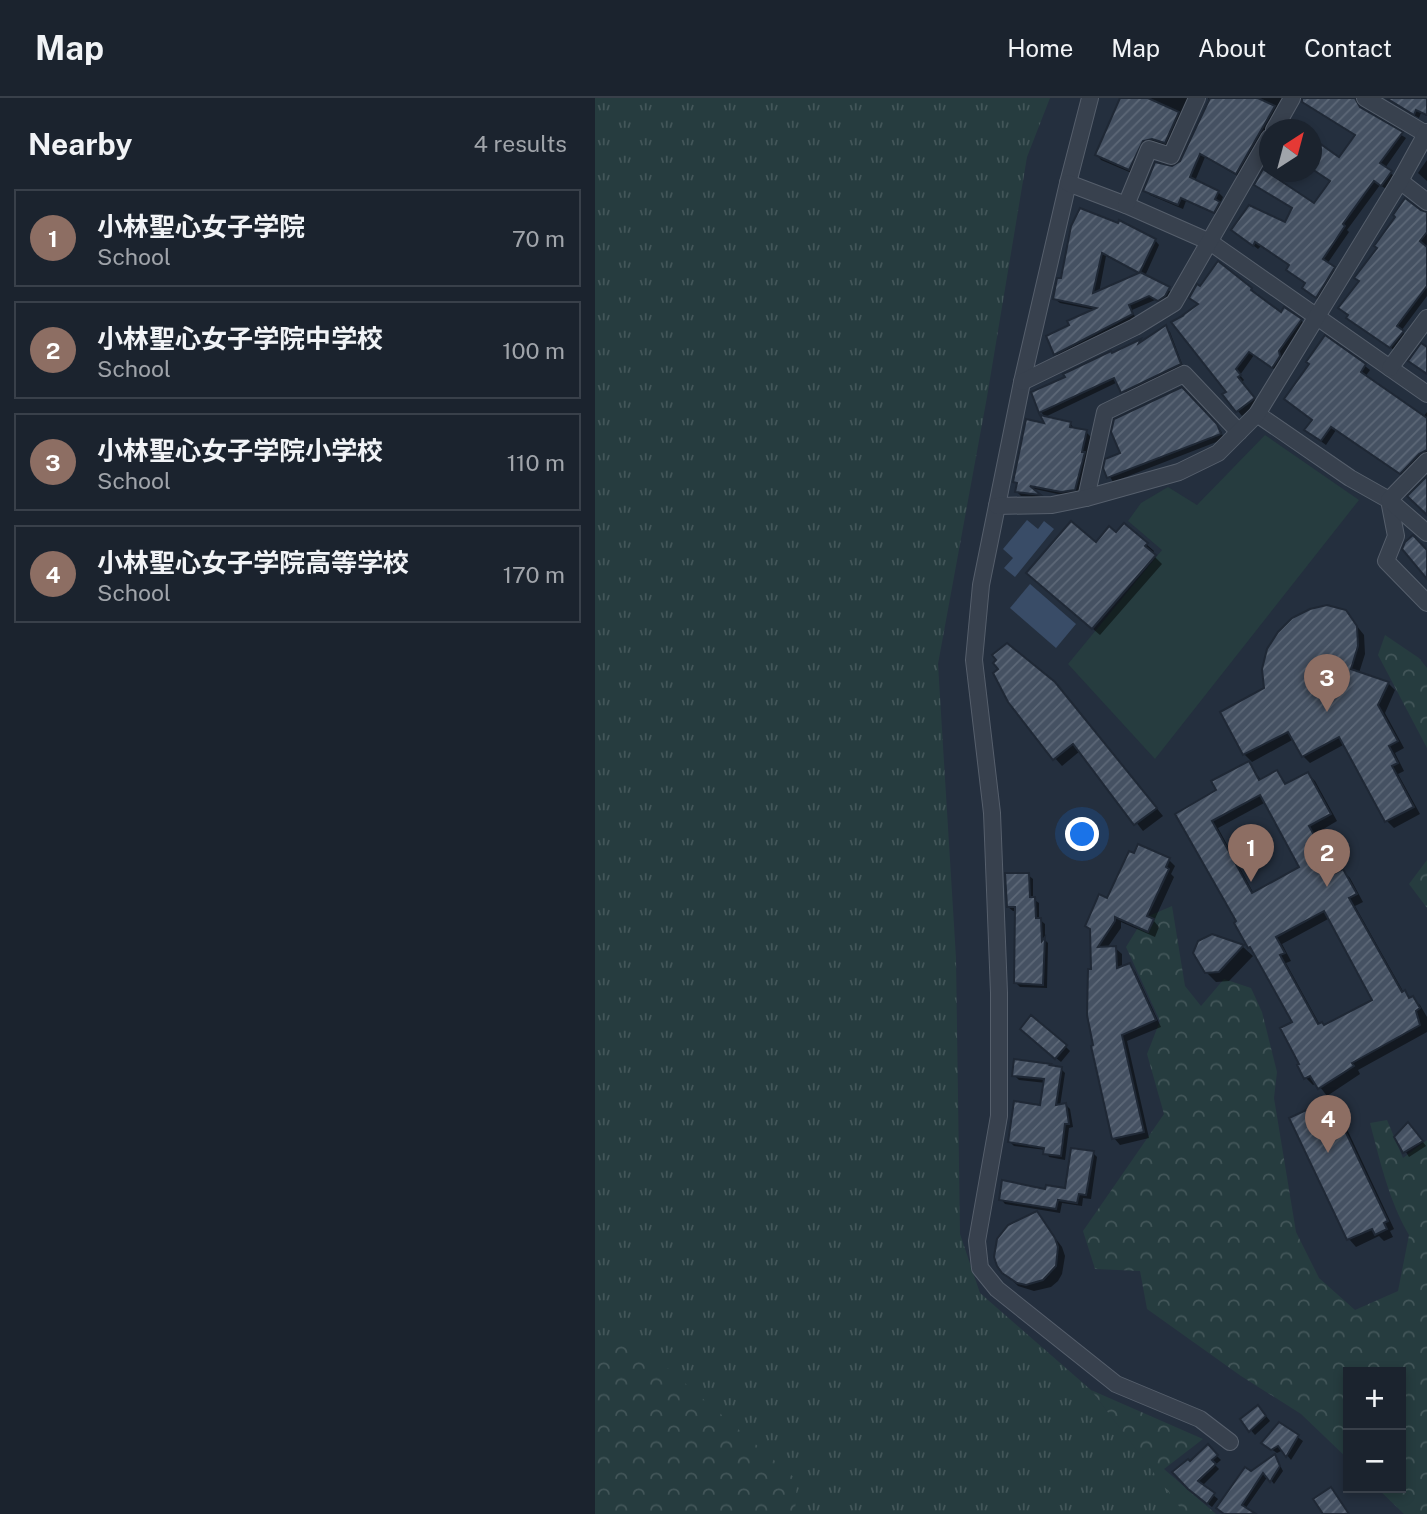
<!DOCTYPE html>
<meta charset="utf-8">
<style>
:root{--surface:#1b232e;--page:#242b36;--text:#f1f3f6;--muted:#a0a4aa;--line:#39404a;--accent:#0b8043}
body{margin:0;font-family:"Public Sans","Noto Sans JP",sans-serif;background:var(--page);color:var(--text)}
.controls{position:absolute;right:21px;bottom:21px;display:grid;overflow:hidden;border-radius:0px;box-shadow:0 4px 10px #0003}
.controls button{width:63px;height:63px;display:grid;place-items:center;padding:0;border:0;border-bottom:2px solid var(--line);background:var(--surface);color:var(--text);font:35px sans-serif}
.compass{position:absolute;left:664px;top:21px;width:63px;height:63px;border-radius:50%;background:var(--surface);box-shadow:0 4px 10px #0003;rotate:36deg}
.you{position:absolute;left:488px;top:737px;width:24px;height:24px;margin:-18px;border:5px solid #fff;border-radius:50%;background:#1a73e8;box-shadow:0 0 0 10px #1a73e833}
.badge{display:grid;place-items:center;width:46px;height:46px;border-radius:50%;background:var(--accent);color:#fff;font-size:23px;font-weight:700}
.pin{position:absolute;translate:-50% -58px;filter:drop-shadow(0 2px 4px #0008)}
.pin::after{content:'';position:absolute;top:37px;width:24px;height:21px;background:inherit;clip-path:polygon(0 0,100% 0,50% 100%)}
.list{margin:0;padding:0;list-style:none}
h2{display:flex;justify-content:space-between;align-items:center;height:91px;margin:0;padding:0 28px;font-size:30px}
h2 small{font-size:23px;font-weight:400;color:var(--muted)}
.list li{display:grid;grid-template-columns:46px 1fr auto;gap:21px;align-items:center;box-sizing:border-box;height:98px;margin:0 14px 14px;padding:0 14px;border:2px solid var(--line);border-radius:0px}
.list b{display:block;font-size:26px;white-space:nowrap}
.list p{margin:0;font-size:23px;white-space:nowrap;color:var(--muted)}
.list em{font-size:23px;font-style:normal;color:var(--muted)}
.map{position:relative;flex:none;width:832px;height:1416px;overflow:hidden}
header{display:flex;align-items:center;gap:42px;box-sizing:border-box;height:98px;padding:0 35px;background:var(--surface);border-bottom:2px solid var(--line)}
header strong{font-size:33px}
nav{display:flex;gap:38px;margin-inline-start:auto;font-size:24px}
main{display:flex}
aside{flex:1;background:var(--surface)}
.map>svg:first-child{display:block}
.grass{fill:url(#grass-tufts)}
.forest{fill:url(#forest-crowns)}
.garden{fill:#263c3f}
.water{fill:#394c67}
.shadow{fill:#0007;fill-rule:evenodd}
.building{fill:url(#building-hatch);stroke:#1f2835;stroke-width:2;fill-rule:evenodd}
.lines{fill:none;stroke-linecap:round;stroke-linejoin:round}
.minor-casing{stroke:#565f6c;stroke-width:18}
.minor{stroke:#38414e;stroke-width:16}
</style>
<header>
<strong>Map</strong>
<nav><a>Home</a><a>Map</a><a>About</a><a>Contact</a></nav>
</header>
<main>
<aside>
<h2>Nearby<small>4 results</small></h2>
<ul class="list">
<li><span class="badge" style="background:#8d6e63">1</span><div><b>小林聖心女子学院</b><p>School</p></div><em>70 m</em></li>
<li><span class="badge" style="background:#8d6e63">2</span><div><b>小林聖心女子学院中学校</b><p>School</p></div><em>100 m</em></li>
<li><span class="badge" style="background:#8d6e63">3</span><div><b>小林聖心女子学院小学校</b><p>School</p></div><em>110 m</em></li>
<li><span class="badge" style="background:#8d6e63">4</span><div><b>小林聖心女子学院高等学校</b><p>School</p></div><em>170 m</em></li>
</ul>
</aside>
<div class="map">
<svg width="832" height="1416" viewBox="0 0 832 1416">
<defs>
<pattern id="grass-tufts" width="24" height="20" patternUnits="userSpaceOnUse" patternTransform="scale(1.75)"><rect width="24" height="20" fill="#263c3f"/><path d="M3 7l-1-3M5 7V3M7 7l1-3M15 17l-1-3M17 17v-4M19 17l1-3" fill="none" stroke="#435659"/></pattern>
<pattern id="forest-crowns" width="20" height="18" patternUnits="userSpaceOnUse" patternTransform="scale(1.75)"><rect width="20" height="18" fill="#263c3f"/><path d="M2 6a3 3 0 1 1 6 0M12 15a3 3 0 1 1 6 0" fill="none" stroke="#435659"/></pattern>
<pattern id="building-hatch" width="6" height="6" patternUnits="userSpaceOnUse" patternTransform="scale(1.75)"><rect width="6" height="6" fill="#455162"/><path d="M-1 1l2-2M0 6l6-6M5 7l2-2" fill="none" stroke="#5d6877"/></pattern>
</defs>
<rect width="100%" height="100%" fill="#242f3e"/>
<path class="grass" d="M0 0H455L432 59 392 299 343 566 361 860 365 1136 385 1195 496 1292 591 1416H147L0 1350Z"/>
<g class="forest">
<path d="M790 537 824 560 832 570V650L783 557Z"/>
<path d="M832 762V810L814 786Z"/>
<path d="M577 808 590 888 606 908 629 881 656 890 667 914 682 974 679 1000 701 1134 724 1180 760 1212 803 1193 814 1137C794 1103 785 1063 775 1025L792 1022 808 1060 832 1042V1416H809L782 1390H806V1274H753V1361L706 1316 646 1278 552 1211 545 1173 500 1171 488 1133 569 1016 552 956 565 923 531 849 549 820Z"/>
<path d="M32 1235 202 1382 200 1416H0V1269L20 1240Z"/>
<path d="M496 1292 608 1341 569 1371 621 1416H590Z"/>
</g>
<path class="garden" d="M670 337 764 402 560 661 473 566 567 452 533 423 546 405 573 389 602 407Z"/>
<g class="water">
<path d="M432 422 443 431 449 423 459 431 420 479 409 470 418 460 408 451Z"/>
<path d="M435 486 481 526 461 550 415 510Z"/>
</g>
<g class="shadow">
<path d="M526 0H597L575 49 563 45 553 47 539 76 506 62 502 57Z"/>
<path d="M613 0H694L646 80 610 59 600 83 623 94 628 99 625 106 629 110 624 118 591 103 588 111 555 97 550 92 587 63 614 4Z"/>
<path d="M708 0H749L811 40 790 70 800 79 791 91 785 87 752 132 754 134 732 166 743 175 726 203 714 195 712 186 696 168 666 148 663 151 646 138 691 126 699 111 661 87 720 107 737 84 716 70V42L744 61 761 38 714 8Z"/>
<path d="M790 0H832V18L826 15 824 20Z"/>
<path d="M832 62V83L823 75Z"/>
<path d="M832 118V198L806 233 813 239 802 254 758 224Z"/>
<path d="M478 128 560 142 564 147 550 178 578 195 568 206 560 202 537 212 541 221 465 260 461 256 477 228 500 212 465 205 460 201 467 182ZM511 158 546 176 504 195Z"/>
<path d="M656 191 686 216 706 222 710 227 688 259 689 263 682 273 659 257 645 277 649 282 647 284 663 305 647 318 630 297 633 294Z"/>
<path d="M571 230 575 234 589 271 532 298 523 284 450 319 446 314 438 295 546 243 548 245Z"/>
<path d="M730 240 770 268 775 272 770 279 828 319 832 314V358L810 380 741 332 731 347 716 336 718 322 716 266Z"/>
<path d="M586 291 626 333 629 341 518 384 510 370 527 356Z"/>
<path d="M475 325 480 332 491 334 496 339 492 359 493 360 484 396 472 398 435 390 447 400 426 398 422 394 423 387 420 383 452 327Z"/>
<path d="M529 427 559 453 557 456 567 466 505 537 441 482 522 436Z"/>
<path d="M750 513 769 537 770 556 764 575 793 585 800 592 790 615 809 650 800 655 809 673 803 676 825 716 799 730 792 723 750 646 715 665 708 658 699 641 657 664 649 656 627 615 670 591Z"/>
<path d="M405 571 467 594 568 718 548 733 485 653 467 668 460 660Z"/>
<path d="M653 665 666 682 682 674 692 687 713 676 720 683 742 723 720 736 742 776 748 773 755 780 768 804 760 808 809 895 825 907 832 919V934L763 972 765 976 732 998 722 985 718 987 711 980 699 924 661 856 654 849 643 824 583 717 624 693ZM671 704 706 770 659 796 623 730ZM735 820 780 903 730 929 725 927 691 865 696 863 687 846Z"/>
<path d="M574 762 580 768 576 776 579 779 559 823 564 829 560 839 526 824V830L512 850H520L527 856V870L534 867 540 873 566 929 532 943 554 1040 525 1047 519 1040 500 949 497 832 513 802Z"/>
<path d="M433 777 438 781V801L444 805V821L450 826V842L453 845 452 890 425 889 421 885 422 813H418L413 809Z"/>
<path d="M617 838 648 849 658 858 634 883 621 884 611 874Z"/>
<path d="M431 935 471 949 475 953 466 964Z"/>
<path d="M466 971 470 975 465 1008 471 1007 475 1011 478 1029 474 1030 470 1062 454 1059 451 1052 419 1048 414 1043 447 1009 451 985 424 982 419 977Z"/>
<path d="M735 1003 742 1010 799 1131 795 1133 798 1139 789 1143 784 1138 761 1149 754 1141 696 1021Z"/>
<path d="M818 1031 831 1048 814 1059 802 1039Z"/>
<path d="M498 1055 502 1059 496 1101 488 1100 487 1108 467 1105 465 1115 410 1106 406 1101 472 1092Z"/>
<path d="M442 1116 467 1149 470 1158 467 1176 463 1183 456 1189 439 1193 423 1188 415 1180Z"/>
<path d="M668 1314 675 1323 660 1337 647 1322Z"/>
<path d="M684 1326 708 1343 696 1362 688 1352 682 1355 673 1349Z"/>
<path d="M613 1349 626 1362 620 1367 624 1371 607 1388 623 1401 617 1409 600 1396 595 1366Z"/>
<path d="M680 1358 688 1373 679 1386 673 1378 650 1411 657 1416H631L656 1375Z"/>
</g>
<g class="building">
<path d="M525 0H553L584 14 570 45 557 41 548 43 534 72 500 57Z"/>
<path d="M615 0H663L680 8 641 76 605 56 595 79 624 93 620 101 625 104 619 115 586 100 583 107 548 93 560 64 577 68 585 63Z"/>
<path d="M707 0H760L765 9 808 34 785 65 797 73 786 88 779 83 748 126 750 128 728 161 740 169 721 200 707 190 710 185 691 172 694 167 660 144 658 148 636 132 654 107 690 124 697 110 659 87 668 71 719 105 735 83 717 71V40L744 59 760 37 707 4Z"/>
<path d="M791 0H832V17L821 12 819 17Z"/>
<path d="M810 100 826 112 832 114V134L825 143 832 149V188L802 228 809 233 795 250 751 220 753 217 743 210 764 183 759 180 782 150 779 148 800 119 798 117Z"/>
<path d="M485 110 523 125 524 122 561 141 545 174 575 189 570 198 563 203 554 198 534 207 538 216 459 257 451 238 474 227 472 223 501 210 458 201 462 180H466L476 128ZM507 155 544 175 498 195Z"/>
<path d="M623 163 657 190 656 192 686 214 689 209 707 221 684 253 685 258 677 270 654 254 641 271 646 277 643 279 660 300 641 314 627 296 631 294 576 224 589 217H588L603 206 594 200 602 186 605 188Z"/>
<path d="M571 227 586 266 526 295 519 280 444 315 436 294 470 279 468 276 516 253 517 255 546 241 544 245Z"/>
<path d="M730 237 771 266 766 274 832 320V352L824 356 805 376 736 329 726 343 709 332 717 322 689 301 714 266 711 264Z"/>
<path d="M826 245 832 249V276L813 263Z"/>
<path d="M587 289 622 326 626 336 512 380 508 370 510 361 525 355 516 334 519 321Z"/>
<path d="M445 317 476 324 475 329 492 332 487 354H490L480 392 466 394 435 388 446 397 420 394 422 385 418 384 431 321 449 325Z"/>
<path d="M832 378V417L812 398Z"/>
<path d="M476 423 501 444 514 428 521 434 529 425 553 445 550 448 561 457 497 531 431 475Z"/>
<path d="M818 437 832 452V481L807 451 810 444Z"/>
<path d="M732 507 751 512 762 528 763 548 756 571 794 584 783 607 803 643 794 648 803 665 797 668 819 709 790 724 744 639 707 659 693 634 648 657 625 614 669 590 667 571 672 551 683 534 697 520 715 511Z"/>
<path d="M412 545 460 584 562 710 539 727 478 646 458 662 413 604 398 575 403 571 398 565 401 562 397 557Z"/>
<path d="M654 663 664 682 682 672 690 686 713 674 736 716 714 728 740 775 748 771 762 796 754 800 807 894 810 892 814 900 818 898 825 910 821 913 825 927 757 965 759 968 723 991 715 978 709 981 702 967 704 966 685 930 697 924 655 849 653 850 639 825 641 823 580 716 621 692 616 683ZM665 697 704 769 657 795 617 723ZM729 813 777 902 729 927 727 924 723 926 685 857 690 855 681 839Z"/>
<path d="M543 746 575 760 571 769 574 771 552 818 559 821 553 834 520 819V823L503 849 521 848 522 870 535 865 561 922 527 937 549 1034 517 1041 496 948 498 947 492 917 493 871H496L495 831 490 828 504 796 512 800 534 753 539 755Z"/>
<path d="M410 775H434L435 799H440L441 820H446L447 843 450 839 448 887 419 885 420 809H412Z"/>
<path d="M617 836 649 847 624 874 610 875 598 855 603 843Z"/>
<path d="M436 917 472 947 460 961 425 931Z"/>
<path d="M419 961 456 966 455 967 467 969 461 1007 471 1005 474 1026H470L466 1058 448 1056 449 1050 413 1044 419 1003 445 1007 449 981 417 978Z"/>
<path d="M735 1001 793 1123 789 1125 792 1131 780 1137 777 1131 752 1142 694 1020Z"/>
<path d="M813 1024 828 1043 808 1055 799 1039Z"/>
<path d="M476 1050 499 1053 491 1097 484 1096 482 1105 463 1102 461 1111 404 1102 407 1082 450 1091 451 1087 470 1090Z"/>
<path d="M442 1113 460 1140 463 1149 461 1168 448 1182 431 1187 422 1185 407 1175 402 1168 399 1159 402 1141 413 1127Z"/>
<path d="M663 1307 671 1318 654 1334 645 1321Z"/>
<path d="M684 1324 704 1337 691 1359 683 1348 676 1352 666 1345Z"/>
<path d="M613 1346 623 1357 617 1362 621 1366 603 1383 620 1395 612 1406 593 1391 577 1374 593 1361 595 1363Z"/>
<path d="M680 1356 685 1368 675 1384 668 1375 647 1407 661 1416H629L621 1410 650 1369 656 1373Z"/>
<path d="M736 1389 754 1416H728L718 1401Z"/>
</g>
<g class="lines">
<g class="minor-casing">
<g id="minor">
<path d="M495 0 473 85 427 284 386 487 379 562 397 715 404 895V1018L382 1143 385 1170 402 1191 521 1286 605 1321 635 1344"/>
<path d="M770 0 831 36"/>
<path d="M679 32 697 0"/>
<path d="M805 83 832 104"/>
<path d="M473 85 531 107 615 144 832 296"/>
<path d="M531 107 554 51 576 58 602 0"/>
<path d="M795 270 832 220"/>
<path d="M427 284 540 229 579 205 674 40"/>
<path d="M662 316 755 380 794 402 801 438 791 463 832 505"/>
<path d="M832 363 794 402 832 435"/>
<path d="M491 400 510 314 589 276 644 334"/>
<path d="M402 408 457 407 491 400 584 374 623 355 662 316 805 83 832 34"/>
</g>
</g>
<use href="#minor" class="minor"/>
</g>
</svg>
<div class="controls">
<button>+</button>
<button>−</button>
</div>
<svg class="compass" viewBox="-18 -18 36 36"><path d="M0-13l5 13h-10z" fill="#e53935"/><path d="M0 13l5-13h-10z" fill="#a0a4aa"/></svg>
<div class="you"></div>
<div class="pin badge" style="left:656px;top:784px;background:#8d6e63">1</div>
<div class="pin badge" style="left:732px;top:789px;background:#8d6e63">2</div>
<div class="pin badge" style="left:732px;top:614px;background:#8d6e63">3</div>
<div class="pin badge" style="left:733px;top:1055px;background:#8d6e63">4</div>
</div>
</main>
